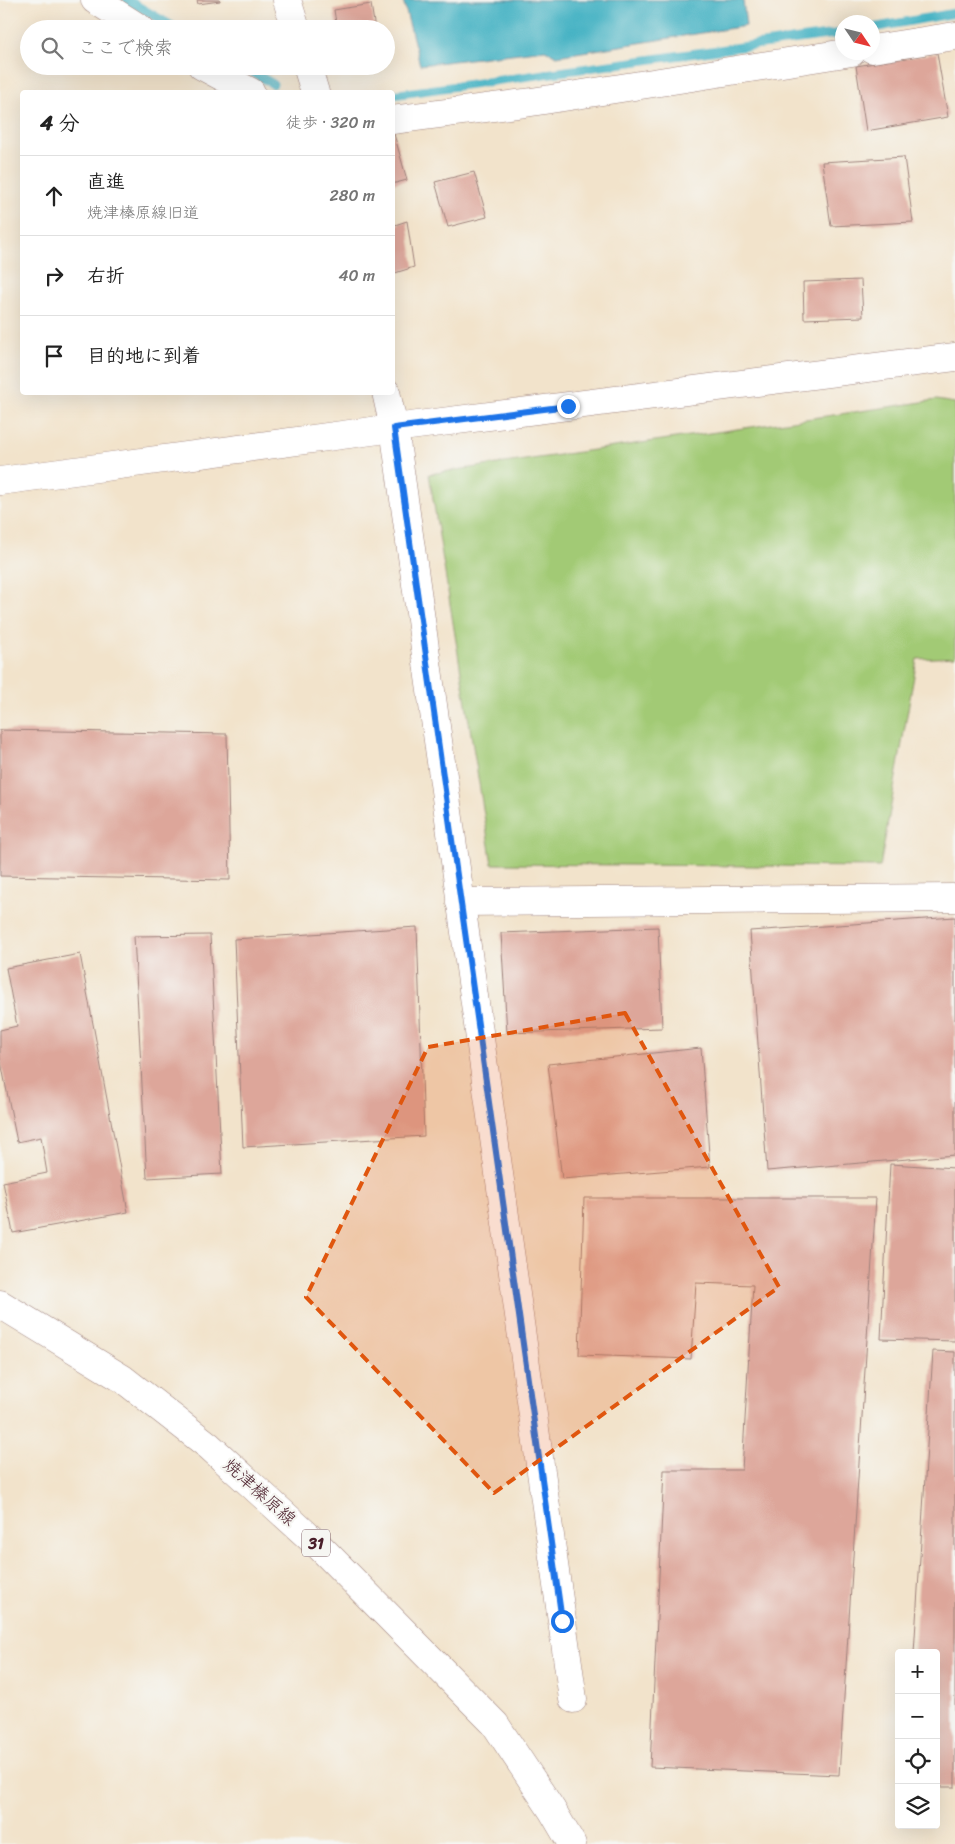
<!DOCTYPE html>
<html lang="ja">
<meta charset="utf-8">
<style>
:root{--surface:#fff;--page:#f2f2f2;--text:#222;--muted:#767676;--line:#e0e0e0}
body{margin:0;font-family:Sriracha,"Klee One",sans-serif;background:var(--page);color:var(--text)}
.controls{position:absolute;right:15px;bottom:15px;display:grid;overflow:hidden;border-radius:5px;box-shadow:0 5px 20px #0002}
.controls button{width:45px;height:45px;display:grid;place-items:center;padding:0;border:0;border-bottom:1px solid var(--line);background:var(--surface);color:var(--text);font:25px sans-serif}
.compass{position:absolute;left:835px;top:15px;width:45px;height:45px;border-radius:50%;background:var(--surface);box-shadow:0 5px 20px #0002;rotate:125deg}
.stop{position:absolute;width:15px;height:15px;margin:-11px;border:4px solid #1a73e8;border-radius:50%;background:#fff}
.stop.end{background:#1a73e8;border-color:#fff;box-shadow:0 1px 5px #0008}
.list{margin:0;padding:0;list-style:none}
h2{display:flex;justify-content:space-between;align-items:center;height:65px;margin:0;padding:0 20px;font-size:21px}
h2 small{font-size:16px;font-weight:400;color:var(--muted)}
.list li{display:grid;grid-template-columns:32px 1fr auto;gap:15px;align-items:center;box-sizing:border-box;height:80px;padding:0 20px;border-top:1px solid var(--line)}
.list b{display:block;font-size:19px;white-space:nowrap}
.list p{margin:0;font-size:16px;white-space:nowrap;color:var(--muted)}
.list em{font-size:16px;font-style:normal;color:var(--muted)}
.icon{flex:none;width:28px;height:28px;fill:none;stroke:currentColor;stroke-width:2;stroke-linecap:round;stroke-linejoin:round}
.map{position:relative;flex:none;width:955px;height:1844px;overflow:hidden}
.search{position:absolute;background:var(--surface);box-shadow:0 5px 20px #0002;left:20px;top:20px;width:375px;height:55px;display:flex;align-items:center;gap:12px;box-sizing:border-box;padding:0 18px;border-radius:28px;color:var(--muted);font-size:19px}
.panel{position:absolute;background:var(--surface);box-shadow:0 5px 20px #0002;left:20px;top:90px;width:375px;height:305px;border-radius:5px}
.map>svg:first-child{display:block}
.green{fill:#a2ca75;stroke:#767450}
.water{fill:#47b3c4;stroke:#486978}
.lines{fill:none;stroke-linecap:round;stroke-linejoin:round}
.stream{stroke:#47b3c4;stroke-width:9}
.building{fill:#dda69a}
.minor-casing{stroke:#9e817b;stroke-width:29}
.major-casing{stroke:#9e817b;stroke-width:29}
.minor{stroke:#fff;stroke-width:28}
.major{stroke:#fff;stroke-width:28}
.route{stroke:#1a73e8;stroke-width:6}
.marked{fill:#e0560e;fill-opacity:0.2;stroke:#e0560e;stroke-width:4;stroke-dasharray:10 6;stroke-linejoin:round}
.labels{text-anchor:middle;stroke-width:4.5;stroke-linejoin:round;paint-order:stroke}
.shield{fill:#f6f6f2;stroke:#7e6067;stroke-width:1}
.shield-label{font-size:16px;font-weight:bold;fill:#4a1f2b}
.street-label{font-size:18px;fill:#4a1f2b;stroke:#f6f6f2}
</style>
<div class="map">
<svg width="955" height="1844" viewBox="0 0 955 1844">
<rect width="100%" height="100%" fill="#f6f6f2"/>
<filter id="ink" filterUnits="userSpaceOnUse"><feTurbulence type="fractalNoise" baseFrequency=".02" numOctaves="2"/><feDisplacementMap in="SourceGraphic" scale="10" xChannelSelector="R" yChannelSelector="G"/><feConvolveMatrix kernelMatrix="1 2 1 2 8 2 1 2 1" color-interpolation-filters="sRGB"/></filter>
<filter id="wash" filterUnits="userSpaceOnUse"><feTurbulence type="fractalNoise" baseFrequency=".0096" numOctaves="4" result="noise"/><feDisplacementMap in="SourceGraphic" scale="20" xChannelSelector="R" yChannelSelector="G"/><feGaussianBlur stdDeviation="1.12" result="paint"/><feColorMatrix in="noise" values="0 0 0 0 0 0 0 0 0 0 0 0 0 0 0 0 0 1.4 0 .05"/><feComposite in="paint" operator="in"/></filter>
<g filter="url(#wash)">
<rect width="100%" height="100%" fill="#f2e3cb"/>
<path class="green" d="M936 400 955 403V657L917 659 880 867 492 864 429 474Z"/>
<path class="water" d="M403 0H743L746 26 557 56 545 50 420 65Z"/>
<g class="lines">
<g class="stream">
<path d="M127 0 177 29"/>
<path d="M872 28 955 13"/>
<path d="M242 66 273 84"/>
<path d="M392 95 842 33"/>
</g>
</g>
<g id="blocks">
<g class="building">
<path d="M197 0H220V1L198 4Z"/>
<path d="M371 4 375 29H337L334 10Z"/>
<path d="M937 53 948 117 866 131 856 66Z"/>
<path d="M394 134 407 180 392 184V135Z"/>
<path d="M904 157 913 222 831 226 822 162Z"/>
<path d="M474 172 487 217 448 227 435 182Z"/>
<path d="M407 221 414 267 392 274V226Z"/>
<path d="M861 280 863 317 804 319 803 282Z"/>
<path d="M0 730 227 734 230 880 0 876Z"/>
<path d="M955 917V1155L767 1171 750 931Z"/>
<path d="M417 927 424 1136 243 1147 234 939Z"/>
<path d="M658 927 662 1028 507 1033 501 933Z"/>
<path d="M210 935 222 1174 147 1178 134 936Z"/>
<path d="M80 954 128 1212 13 1233 3 1182 47 1173 41 1137 17 1142 0 1057V1030L17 1026 6 968Z"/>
<path d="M701 1048 710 1167 562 1179 548 1064Z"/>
<path d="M890 1164 955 1168V1341L881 1339Z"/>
<path d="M584 1198H876L839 1775 650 1767 664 1470H742L753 1285 696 1283 691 1359 579 1355Z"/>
<path d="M933 1351 955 1352V1787H936V1653H914Z"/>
</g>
</g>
</g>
<g filter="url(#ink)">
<use href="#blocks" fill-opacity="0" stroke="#9e817b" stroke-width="1"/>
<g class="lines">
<g class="minor-casing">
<g id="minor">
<path d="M95 0 141 29"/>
<path d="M287 0 296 29"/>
<path d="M872 49 955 36"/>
<path d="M202 66 251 92"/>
<path d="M307 66 315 92"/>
<path d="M392 120 525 103 852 52"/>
<path d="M386 392 394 428 573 1699"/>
<path d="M0 481 394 428 955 357"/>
<path d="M460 902 955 898"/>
</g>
</g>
<g class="major-casing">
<path id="major" d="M0 1304 123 1379 209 1446 320 1547 495 1724 552 1810 572 1844"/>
</g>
<use href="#minor" class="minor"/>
<use href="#major" class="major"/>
</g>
</g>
<g class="lines" filter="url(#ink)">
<path class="route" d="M562 1621 394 428 568 406"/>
</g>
<path class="marked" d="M625 1013 779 1287 494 1493 306 1297 428 1047Z"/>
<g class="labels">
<rect class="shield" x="302" y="1529.5" width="28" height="27" rx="4"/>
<g class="shield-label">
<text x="316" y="1549">31</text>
</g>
<g class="street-label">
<text transform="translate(260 1492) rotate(42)" y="6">焼津榛原線</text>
</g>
</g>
</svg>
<div class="controls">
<button>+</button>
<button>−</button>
<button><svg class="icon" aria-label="locate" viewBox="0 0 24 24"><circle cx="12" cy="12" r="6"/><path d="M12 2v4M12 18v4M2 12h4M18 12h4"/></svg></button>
<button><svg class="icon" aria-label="layers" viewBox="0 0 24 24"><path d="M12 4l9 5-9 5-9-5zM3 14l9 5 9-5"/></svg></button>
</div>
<svg class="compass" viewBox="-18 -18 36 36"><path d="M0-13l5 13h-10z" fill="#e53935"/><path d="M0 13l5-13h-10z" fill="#767676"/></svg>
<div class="stop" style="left:562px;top:1621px"></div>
<div class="stop end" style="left:568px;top:406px"></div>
<div class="search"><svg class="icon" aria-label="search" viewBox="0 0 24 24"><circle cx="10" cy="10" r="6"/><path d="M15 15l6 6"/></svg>ここで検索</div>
<section class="panel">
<h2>4 分<small>徒歩 · 320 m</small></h2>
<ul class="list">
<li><svg class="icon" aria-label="ahead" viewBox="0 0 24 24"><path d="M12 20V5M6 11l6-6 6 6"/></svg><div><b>直進</b><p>焼津榛原線旧道</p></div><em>280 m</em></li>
<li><svg class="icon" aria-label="right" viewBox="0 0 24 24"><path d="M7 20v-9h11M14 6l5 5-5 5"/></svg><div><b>右折</b></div><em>40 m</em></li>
<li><svg class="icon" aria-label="arrive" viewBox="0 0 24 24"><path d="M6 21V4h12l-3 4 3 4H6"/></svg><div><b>目的地に到着</b></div></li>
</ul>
</section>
</div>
